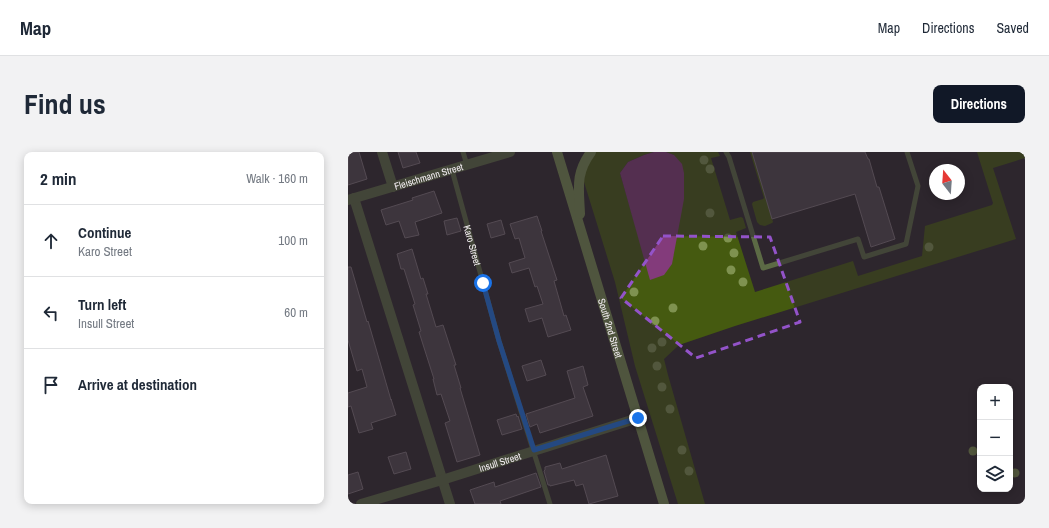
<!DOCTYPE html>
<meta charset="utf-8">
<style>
:root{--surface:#fff;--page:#f2f2f3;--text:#1f2937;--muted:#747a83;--line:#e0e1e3;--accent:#111827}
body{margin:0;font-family:"Archivo Narrow",sans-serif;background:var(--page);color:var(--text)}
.controls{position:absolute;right:12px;bottom:12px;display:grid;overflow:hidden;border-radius:8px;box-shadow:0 2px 10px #0003}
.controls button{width:36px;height:36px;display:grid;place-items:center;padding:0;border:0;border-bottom:1px solid var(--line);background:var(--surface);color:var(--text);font:20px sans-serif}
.compass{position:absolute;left:581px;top:12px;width:36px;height:36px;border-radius:50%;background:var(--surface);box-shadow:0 2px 10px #0003;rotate:343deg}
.stop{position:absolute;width:12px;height:12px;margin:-9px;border:3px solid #1a73e8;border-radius:50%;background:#fff}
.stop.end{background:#1a73e8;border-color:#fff;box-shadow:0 1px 4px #0008}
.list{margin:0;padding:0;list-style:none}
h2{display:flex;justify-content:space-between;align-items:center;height:52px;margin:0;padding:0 16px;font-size:17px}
h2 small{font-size:13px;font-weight:400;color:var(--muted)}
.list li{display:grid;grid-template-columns:26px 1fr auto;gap:12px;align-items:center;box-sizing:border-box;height:72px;padding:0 16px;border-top:1px solid var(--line)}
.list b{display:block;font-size:15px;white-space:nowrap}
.list p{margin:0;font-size:13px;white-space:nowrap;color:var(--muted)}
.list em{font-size:13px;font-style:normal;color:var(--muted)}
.icon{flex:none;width:22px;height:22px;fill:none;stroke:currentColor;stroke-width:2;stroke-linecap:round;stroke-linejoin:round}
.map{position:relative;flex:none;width:677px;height:352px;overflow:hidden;border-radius:8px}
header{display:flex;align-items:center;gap:24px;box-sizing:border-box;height:56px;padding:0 20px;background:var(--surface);border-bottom:1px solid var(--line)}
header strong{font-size:19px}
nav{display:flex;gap:22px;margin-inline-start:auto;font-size:14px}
.intro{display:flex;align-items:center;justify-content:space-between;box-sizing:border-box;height:96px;padding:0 24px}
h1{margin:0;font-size:28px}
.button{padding:10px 18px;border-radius:8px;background:var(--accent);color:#fff;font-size:14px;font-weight:700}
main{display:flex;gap:24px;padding:0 24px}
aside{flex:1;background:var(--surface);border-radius:8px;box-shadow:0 2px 10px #0003}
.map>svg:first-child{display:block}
.green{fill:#455a10}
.water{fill:#833b7b}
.building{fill:#514750;stroke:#81767f}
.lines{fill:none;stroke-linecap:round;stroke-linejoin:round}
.service{stroke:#5c6a45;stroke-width:5}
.minor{stroke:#5c6a45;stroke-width:10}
.secondary{stroke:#798e52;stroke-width:10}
.tree{fill:#7f9250}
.route{stroke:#1a73e8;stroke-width:5}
.marked{fill:none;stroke:#9353c9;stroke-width:3;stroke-dasharray:8 5;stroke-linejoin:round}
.labels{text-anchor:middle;stroke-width:4;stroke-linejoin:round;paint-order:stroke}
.street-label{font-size:10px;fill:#f3edf2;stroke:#2e262d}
</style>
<header>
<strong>Map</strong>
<nav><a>Map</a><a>Directions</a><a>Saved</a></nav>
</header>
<div class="intro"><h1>Find us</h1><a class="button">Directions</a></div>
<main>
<aside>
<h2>2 min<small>Walk · 160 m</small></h2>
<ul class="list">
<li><svg class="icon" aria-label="ahead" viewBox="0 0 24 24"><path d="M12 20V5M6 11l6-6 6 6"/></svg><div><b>Continue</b><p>Karo Street</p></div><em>100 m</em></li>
<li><svg class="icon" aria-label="left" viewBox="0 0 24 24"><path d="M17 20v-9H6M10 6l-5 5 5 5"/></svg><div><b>Turn left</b><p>Insull Street</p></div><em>60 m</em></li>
<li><svg class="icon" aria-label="arrive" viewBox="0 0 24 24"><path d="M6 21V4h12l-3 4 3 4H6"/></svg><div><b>Arrive at destination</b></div></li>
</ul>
</aside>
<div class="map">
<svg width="677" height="352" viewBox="0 0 677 352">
<rect width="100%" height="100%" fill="#2e262d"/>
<g class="green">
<path d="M248 0H306L296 3 280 10 272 21 303 128 326 3 318 0H370L372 4 363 6 382 68 393 65 395 66 398 76 388 80 407 140 505 109 510 124 574 104 577 74 644 53 645 51 629 0H677V6L645 16 668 87 387 174 331 193 316 207 320 223 357 352H330L287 214 267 130 236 30C236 18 241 8 248 0Z"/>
<path d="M402 0H404L425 70 424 71 417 74 412 73 409 70 404 52 405 50 415 47 416 46Z"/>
</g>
<path class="water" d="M306 0H318L326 3 334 12 336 21V47L324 112 316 123 302 128 272 21 280 10 296 3Z"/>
<g class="building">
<path d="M0 0H11L19 27 0 33Z"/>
<path d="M50 0H68L72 11 55 16Z"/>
<path d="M404 0H517L520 7H521L529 35H531L547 87 523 95 507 42 424 67Z"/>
<path d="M86 39 94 61 67 70 71 83 57 86 51 69 38 73 33 58 65 48 64 46Z"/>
<path d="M189 64 194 79H193L209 128 206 129 216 164 218 163 223 178 200 185 194 166 181 170 177 157 195 152 189 134 187 135 181 116 164 121 161 111 177 106 171 86 167 87 162 72Z"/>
<path d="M109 66 113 79 99 83 96 69Z"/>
<path d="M153 68 157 82 143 86 139 72Z"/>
<path d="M64 97 73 127 75 126 80 142H78L88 175 95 173 108 213H106L113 236H112L132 303 109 310 97 271 102 269 93 242 89 243 85 227H86L71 180 73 179 65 153 67 152 56 117H53L49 102Z"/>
<path d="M0 115H3L19 170 20 169 43 248V247L48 263 23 271 25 277 11 281 3 254 0 255V241L19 235 14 217 9 219 0 188Z"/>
<path d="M193 208 198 223 179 229 174 214Z"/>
<path d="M235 214 240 233 235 235 245 264 192 281 189 272 182 275 178 262 227 246 219 219Z"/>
<path d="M168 262 169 265 170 264 174 277 154 283 149 268Z"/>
<path d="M58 300 63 317 46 322 40 305Z"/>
<path d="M258 303 270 344 241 352 235 332 228 334 226 328 202 334V333H200L196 319 197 318V315L212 311 214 317Z"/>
<path d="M10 320 15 337 0 342V323Z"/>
<path d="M188 321 193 335 152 349 153 352H127L122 338 146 330 147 335Z"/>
</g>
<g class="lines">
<g class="service">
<path d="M115 0 119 13"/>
<path d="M378 0 381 5 415 116 510 87 516 105 558 92 570 34 559 0"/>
<path id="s1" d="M104 18 151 189 202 352"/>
</g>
<g class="minor">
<path d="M34 0 45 35"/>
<path d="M6 46 102 352"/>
<path id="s2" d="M0 48 162 0"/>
<path id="s3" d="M13 352 94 328 290 266"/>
</g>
<g class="secondary">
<path id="s4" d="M209 0 316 352"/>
<path d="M232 62C231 36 227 22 243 0"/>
</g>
</g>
<g class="tree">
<circle cx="356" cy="8" r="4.5"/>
<circle cx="362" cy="17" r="4.5"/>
<circle cx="362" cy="61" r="4.5"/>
<circle cx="380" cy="86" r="4.5"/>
<circle cx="355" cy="94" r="4.5"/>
<circle cx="581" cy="95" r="4.5"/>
<circle cx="386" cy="101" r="4.5"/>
<circle cx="383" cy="118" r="4.5"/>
<circle cx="395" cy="130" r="4.5"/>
<circle cx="286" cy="140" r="4.5"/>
<circle cx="325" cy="156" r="4.5"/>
<circle cx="307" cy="169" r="4.5"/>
<circle cx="314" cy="190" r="4.5"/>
<circle cx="304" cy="196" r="4.5"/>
<circle cx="309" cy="214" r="4.5"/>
<circle cx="314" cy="235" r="4.5"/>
<circle cx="322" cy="257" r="4.5"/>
<circle cx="334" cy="298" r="4.5"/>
<circle cx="625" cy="299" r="4.5"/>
<circle cx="341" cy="319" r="4.5"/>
<circle cx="667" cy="321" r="4.5"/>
</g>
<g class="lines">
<path class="route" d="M135 131 151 189 186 298 290 266"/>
</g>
<path d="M0 0H677V352H0ZM315 84 422 85 452 170 348 206 273 146Z" fill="#2e262d" fill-opacity=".55" fill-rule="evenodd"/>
<path class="marked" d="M315 84 422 85 452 170 348 206 273 146Z"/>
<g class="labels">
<g class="street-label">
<text dy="4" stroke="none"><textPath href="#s2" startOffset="84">Fleischmann Street</textPath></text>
<text dy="4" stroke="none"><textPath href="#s1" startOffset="78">Karo Street</textPath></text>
<text dy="4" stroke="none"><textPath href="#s4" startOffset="184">South 2nd Street</textPath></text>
<text dy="4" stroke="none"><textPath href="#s3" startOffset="145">Insull Street</textPath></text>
</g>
</g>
</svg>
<div class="controls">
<button>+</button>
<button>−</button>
<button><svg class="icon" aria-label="layers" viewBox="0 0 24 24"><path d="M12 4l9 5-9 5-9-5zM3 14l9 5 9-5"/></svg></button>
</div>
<svg class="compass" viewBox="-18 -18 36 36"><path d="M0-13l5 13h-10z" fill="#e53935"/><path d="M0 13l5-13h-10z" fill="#747a83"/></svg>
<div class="stop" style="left:135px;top:131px"></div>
<div class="stop end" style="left:290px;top:266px"></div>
</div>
</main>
